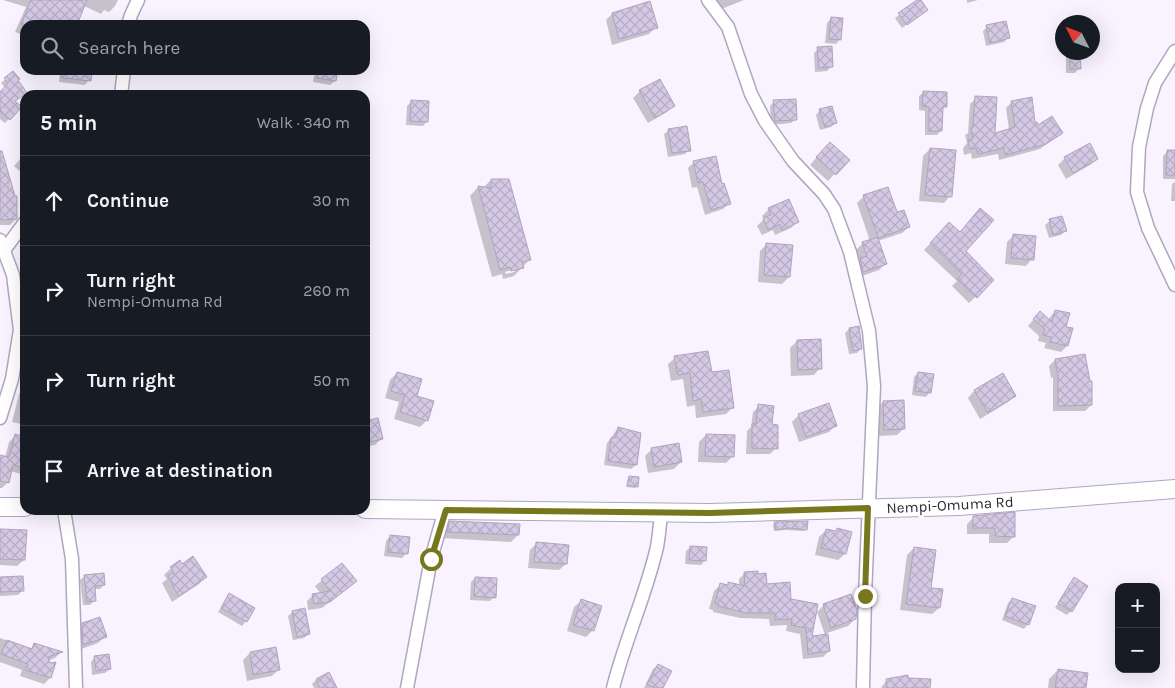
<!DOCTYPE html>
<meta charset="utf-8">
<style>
:root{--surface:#171b24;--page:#20242c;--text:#f1f3f6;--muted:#9ea1a6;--line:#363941}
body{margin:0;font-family:Karla,sans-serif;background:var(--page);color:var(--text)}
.controls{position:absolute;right:15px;bottom:15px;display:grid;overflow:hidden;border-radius:10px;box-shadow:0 5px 20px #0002}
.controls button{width:45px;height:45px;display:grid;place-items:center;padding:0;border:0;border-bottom:1px solid var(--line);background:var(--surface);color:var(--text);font:25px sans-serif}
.compass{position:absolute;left:1055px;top:15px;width:45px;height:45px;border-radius:50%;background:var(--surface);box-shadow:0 5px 20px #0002;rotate:312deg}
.stop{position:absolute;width:15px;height:15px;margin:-11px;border:4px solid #77771e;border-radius:50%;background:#fff}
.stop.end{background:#77771e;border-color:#fff;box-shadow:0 1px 5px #0008}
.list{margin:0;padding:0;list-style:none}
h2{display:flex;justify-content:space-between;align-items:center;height:65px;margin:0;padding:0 20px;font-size:21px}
h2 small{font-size:16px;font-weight:400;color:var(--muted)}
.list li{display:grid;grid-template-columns:32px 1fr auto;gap:15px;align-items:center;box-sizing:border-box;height:90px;padding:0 20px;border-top:1px solid var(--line)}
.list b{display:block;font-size:19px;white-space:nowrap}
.list p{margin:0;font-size:16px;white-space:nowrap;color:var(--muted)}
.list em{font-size:16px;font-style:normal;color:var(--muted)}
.icon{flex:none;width:28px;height:28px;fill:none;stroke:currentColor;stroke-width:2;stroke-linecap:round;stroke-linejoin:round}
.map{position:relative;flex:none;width:1175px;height:688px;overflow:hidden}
.search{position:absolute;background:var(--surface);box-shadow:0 5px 20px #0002;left:20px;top:20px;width:350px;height:55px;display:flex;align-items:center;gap:12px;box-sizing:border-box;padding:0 18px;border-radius:15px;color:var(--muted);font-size:19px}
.panel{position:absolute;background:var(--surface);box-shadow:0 5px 20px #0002;left:20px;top:90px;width:350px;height:425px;border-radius:15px}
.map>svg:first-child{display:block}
.shadow{fill:#0003;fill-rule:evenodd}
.building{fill:url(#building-cross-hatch);stroke:#afa4be}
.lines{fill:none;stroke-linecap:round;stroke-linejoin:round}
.street-casing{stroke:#b1a5c0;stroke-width:15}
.secondary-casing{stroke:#b1a5c0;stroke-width:20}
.street{stroke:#fff;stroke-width:12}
.secondary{stroke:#fff;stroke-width:18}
.route{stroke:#77771e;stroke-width:6}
.labels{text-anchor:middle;stroke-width:5;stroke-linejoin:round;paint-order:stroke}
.street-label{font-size:15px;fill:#2e2934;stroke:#fff}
</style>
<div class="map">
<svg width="1175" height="688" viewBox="0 0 1175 688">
<defs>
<pattern id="building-cross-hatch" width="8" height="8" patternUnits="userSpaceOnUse" patternTransform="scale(1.25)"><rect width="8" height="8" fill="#d4c9e4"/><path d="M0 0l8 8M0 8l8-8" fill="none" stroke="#b6adc4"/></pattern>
</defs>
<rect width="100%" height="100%" fill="#f8f3fe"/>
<g class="shadow">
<path d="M3 0H118L115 6 109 12 104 10 101 14 84 6 76 25H25V36L15 32 26 7Z"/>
<path d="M715 0H744L719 10Z"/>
<path d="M920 0 926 10 902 28 895 18Z"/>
<path d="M967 0H978L967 3Z"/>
<path d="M612 14 656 27 649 34 612 45 606 20Z"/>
<path d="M831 18 840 39 836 44 825 43 827 23Z"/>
<path d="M987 27 1008 38 1004 42 986 46 983 31Z"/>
<path d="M818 49 832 66 827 71 815 72 814 53Z"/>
<path d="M1066 52H1079V68L1075 73H1066Z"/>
<path d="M60 70H90L89 80 85 85 59 82Z"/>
<path d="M315 70H337L335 81 330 85 313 82Z"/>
<path d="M13 73 14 102 20 107 5 123 0 119V93L5 88 1 83Z"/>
<path d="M640 91 673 106 667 112 648 123 633 98Z"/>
<path d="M924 92 945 107 941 111V130L937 135H925V111L919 110V96Z"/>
<path d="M976 98 993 134 1009 130 1006 108 1012 102 1037 127 1061 133 1040 149 999 160 998 154 972 159 971 153 964 155 963 148 967 143 965 135 968 133 970 104Z"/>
<path d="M411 102 427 121 423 126 406 125 407 106Z"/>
<path d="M774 102 796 119 791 123 771 125 770 106Z"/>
<path d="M820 110 835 123 831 127 820 130 816 115Z"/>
<path d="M669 130 689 150 685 154 668 157 664 134Z"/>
<path d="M930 149 950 196 944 203 919 201 923 156Z"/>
<path d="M1 150 15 197 16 219 10 225H0Z"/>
<path d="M823 150 848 160 828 181 810 165Z"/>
<path d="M1167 152H1175V179H1163V156Z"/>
<path d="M25 154V176L14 166Z"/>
<path d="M1065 158 1097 159 1090 165 1066 179 1058 165Z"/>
<path d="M694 162 721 185 729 203 723 209 705 215 697 187 692 188 688 168Z"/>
<path d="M491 180 530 259 514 276 503 279 502 274 492 277 470 196 478 187 483 188ZM518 268 514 272 506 274 505 272Z"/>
<path d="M1175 182V201H1171L1172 184Z"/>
<path d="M864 196 896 214 909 227 902 233 878 241 886 263 879 270 857 278 854 266 859 260 856 250 863 243 870 241 857 203Z"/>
<path d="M769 209 798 221 791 228 775 235 773 230 762 235 757 226 764 219 762 216Z"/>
<path d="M1050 221 1065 231 1061 235 1049 238 1045 225Z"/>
<path d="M943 230 993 280 969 303 952 286 957 281 924 250Z"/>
<path d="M1014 235 1032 259 1026 266 1005 264 1007 242Z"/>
<path d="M767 244 789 277 782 284 758 282 760 251Z"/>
<path d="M1055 311 1065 328 1071 329 1067 346 1061 352 1044 348 1046 343 1038 341 1039 336 1028 326 1034 319 1048 320Z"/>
<path d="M849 329 861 348 857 353 849 354 845 333Z"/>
<path d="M797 341 820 368 814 375 791 376 790 348Z"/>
<path d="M1084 356 1091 405 1085 411H1053V377L1051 378 1049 366 1055 360Z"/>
<path d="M675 358 711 374 733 407 726 414 696 418 695 405 687 407 683 379 671 381 668 364Z"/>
<path d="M397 373 415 397 427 420 420 427 394 419 399 402 385 398 390 380Z"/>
<path d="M918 373 930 392 926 397 912 395 914 377Z"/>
<path d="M1002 374 1015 395 1008 402 980 419 968 398 974 391Z"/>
<path d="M25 388V425L12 422 19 394Z"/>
<path d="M883 402 903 429 897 435 878 436 877 409Z"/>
<path d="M759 406 770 426 776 448 770 454H746L747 431 751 427 753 412Z"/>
<path d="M799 415 835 426 829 432 799 442 792 422Z"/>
<path d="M365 423 382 438 375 445 365 447Z"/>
<path d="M618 428 636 465 631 469 604 465 607 443Z"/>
<path d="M25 431V475L10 471 8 482 2 488H0V456L5 458 9 442 15 436 22 437Z"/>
<path d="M706 435 733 456 726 463 698 462 699 442Z"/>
<path d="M652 449 681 462 674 469 648 473 645 456Z"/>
<path d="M629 477 637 486 635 488 626 487Z"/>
<path d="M974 517 1014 536 1007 543H989V534H967V524Z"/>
<path d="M451 522 518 535 511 542 441 538 444 529Z"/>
<path d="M775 523 805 530 804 531 785 530 774 531 773 525Z"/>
<path d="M837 529 845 554 838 560 815 555 819 537 826 530 834 532Z"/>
<path d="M0 530 24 560 17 566 0 565Z"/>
<path d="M390 536 407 553 402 558 384 556 386 541Z"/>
<path d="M536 544 566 564 559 570 528 568 530 550Z"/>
<path d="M691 547 705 560 701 565 685 564 686 551Z"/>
<path d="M914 548 929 589 939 608 932 614 900 610 907 555Z"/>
<path d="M342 564 349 587 322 608 308 610 307 601 313 595 321 594 315 586Z"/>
<path d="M181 565 205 577 199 584 172 602 162 583 167 579 164 575 171 568Z"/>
<path d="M745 573 757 575 766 586 790 600 817 605 810 637 825 635 817 612 824 605 855 619 848 626 827 633 829 651 823 657 803 659 800 634 786 631 787 625 770 626 769 619 740 618 713 612V610L709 609 714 591 720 585 726 586 729 583 739 586V579Z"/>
<path d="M85 576 104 585 100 589H94L95 600 90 605H83L80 580Z"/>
<path d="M0 578 22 591 18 595 0 596Z"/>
<path d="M475 578 494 597 490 601 470 600 471 582Z"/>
<path d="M1070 583 1071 611 1067 615 1055 608Z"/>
<path d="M230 595 246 621 242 626 218 612Z"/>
<path d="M1012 599 1028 624 1024 629 1002 620 1008 603Z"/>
<path d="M581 601 600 607 592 631 586 637 567 631 574 607Z"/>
<path d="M293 612 309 634 304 638 293 640 288 616Z"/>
<path d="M83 624 105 637 98 643 76 651V631Z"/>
<path d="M0 638 30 649 35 645 60 653 55 658 48 661 49 665 55 664 50 678 44 684 20 676 22 670 0 662Z"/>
<path d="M250 653 278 670 272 676 247 681 243 660Z"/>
<path d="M95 657 110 669 105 673 92 675 91 662Z"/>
<path d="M658 665 662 688H644L653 669Z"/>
<path d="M1058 670 1085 688H1048L1049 679Z"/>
<path d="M907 679 929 688H881L886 681Z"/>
<path d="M316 680 335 688H314L312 684Z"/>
</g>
<g class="building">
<path d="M31 0H87L77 25H21Z"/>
<path d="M917 0H921L928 10 907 25 898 13Z"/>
<path d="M650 1 658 28 619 39 612 13Z"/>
<path d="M831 17 843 18 841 40 829 39Z"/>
<path d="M1006 21 1010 38 990 43 986 25Z"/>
<path d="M832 46 833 67 819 68 817 47Z"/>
<path d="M1070 52H1080L1081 69H1070Z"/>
<path d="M63 70H92L91 81 62 78Z"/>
<path d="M318 70H338L336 81 317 78Z"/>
<path d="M13 71 20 79 18 80 27 93 15 101 22 107 10 120 0 111V92L8 83 4 78Z"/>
<path d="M660 79 675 106 655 118 639 90Z"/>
<path d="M923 91 947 92V107H943L942 131H929V107L922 106Z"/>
<path d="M975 96 997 97 995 133 1015 127 1011 101 1032 97 1035 122H1037L1038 125 1052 116 1063 133 1046 144 1005 155 1004 148 978 154 976 148 970 149 968 140 973 139 971 128 973 127Z"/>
<path d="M796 99 797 120 775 121 773 100Z"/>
<path d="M411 100 429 101 428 122 410 121Z"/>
<path d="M832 106 837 123 825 127 819 109Z"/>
<path d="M687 126 691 151 672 153 668 129Z"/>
<path d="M830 142 850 160 836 175 816 157Z"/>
<path d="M1090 143 1098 159 1073 173 1064 157Z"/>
<path d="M930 148 956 150 952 197 925 195Z"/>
<path d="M1167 150H1175V175H1166Z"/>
<path d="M0 151H2L15 196H17V219L0 220Z"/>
<path d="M716 156 722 184 724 183 731 204 711 210 703 182 698 183 693 161Z"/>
<path d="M491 179H509L531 260 522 262 524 268 511 271 510 267 500 270 478 186 491 188Z"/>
<path d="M888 187 897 212 904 210 910 227 878 238 887 264 863 272 860 258 867 256 862 242 878 237 863 195Z"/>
<path d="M789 199 799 222 782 230 780 224 768 230 763 218 771 215 768 208Z"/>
<path d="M980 208 994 220 966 251 994 280 977 298 957 279 962 274 930 243 949 222 960 232Z"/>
<path d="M1062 216 1067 231 1053 235 1049 219Z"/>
<path d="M1013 234 1036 236 1034 260 1011 258Z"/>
<path d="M766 243 793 245 790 277 764 275Z"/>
<path d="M1055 310 1070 313 1066 327 1073 328 1068 346 1050 342 1051 337 1043 335 1045 329 1033 319 1040 311 1052 322Z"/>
<path d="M859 326 862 349 853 351 849 328Z"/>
<path d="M821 339 822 369 798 370 797 340Z"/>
<path d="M708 351 712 372 729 370 734 408 703 412 701 399 693 401 690 373 678 375 674 356Z"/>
<path d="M1085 354 1090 381H1092V405L1058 406V372H1057L1055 359Z"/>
<path d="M397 372 422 379 417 396 434 401 428 421 400 412 405 395 391 391Z"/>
<path d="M918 372 934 374 931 393 915 391Z"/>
<path d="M1003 373 1016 396 988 413 974 390Z"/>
<path d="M904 400 905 429 884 430 883 401Z"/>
<path d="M829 403 837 426 806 437 798 414Z"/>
<path d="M758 404 774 406 772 424 778 425V449L752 448V424H756Z"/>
<path d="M378 418 383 439 365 443V421Z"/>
<path d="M618 427 641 433 637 465 608 461 611 438H615Z"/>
<path d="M15 434 25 437V468L13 465 9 483 0 481V455L9 457Z"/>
<path d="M706 434 735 435 734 457 705 456Z"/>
<path d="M679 443 682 462 654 467 651 448Z"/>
<path d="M629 476 639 477 638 487 627 485Z"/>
<path d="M1015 512V537L995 536V528H973V516Z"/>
<path d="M450 521 520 524 519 535 447 532Z"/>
<path d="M808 521 807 530 788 528 776 530 774 522Z"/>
<path d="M837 528 852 532 846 554 821 548 826 529 836 531Z"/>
<path d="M0 529 27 530 25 560 0 559Z"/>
<path d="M390 535 410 537 408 554 388 552Z"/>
<path d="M536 542 569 545 567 564 534 562Z"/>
<path d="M690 546 707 547 706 561 689 560Z"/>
<path d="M914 547 936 550 931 588 943 589 940 608 906 604Z"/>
<path d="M193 556 207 577 179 596 172 585 173 584 168 576 174 572 170 567 180 560 182 564Z"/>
<path d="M342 563 357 581 330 602 314 604 312 594 330 591 321 579Z"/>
<path d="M758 571V574L766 573 767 584 790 582 791 599 818 604 812 636 828 634 830 651 808 654 806 628 791 625 792 619 775 620V613H746L718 606 719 604 715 603 720 583 728 585V582L745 586 744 572Z"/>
<path d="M104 573 105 585 95 586 96 601 87 602 84 575Z"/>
<path d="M23 576 24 591 0 592V577Z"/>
<path d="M475 577 497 578 496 598 474 596Z"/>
<path d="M1074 577 1088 586 1072 612 1058 603Z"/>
<path d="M229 593 255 608 247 622 221 608Z"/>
<path d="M851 594 857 610 856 619 831 628 823 604Z"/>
<path d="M1012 598 1036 606 1029 625 1005 616Z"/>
<path d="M581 599 602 606 594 631 573 625Z"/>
<path d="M305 608 310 634 297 637 292 611Z"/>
<path d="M100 617 107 637 83 645 82 623Z"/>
<path d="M7 640 32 649 34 643 63 652 48 657 50 663 56 662 51 678 25 670 28 664 1 654Z"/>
<path d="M276 647 280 670 253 675 250 652Z"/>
<path d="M109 654 111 669 96 671 94 656Z"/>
<path d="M658 664 672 671 663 688H655L647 684Z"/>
<path d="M1058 669 1088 673 1086 688H1055Z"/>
<path d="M329 672 337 688H320L316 679Z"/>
<path d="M908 675V678L931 679 930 688H887L886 679Z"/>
</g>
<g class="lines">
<g class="street-casing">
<g id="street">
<path d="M708 0 728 27 751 94 765 121 793 161 824 194 834 209 850 252 869 331 874 386 865 595 863 688"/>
<path d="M128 25 131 15 138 0"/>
<path d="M1175 51 1155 83 1147 108 1139 147 1137 192 1148 228 1175 285"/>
<path d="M121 95 124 70"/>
<path d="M0 240 13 275 20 330 12 379 0 418"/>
<path d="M5 249 25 222"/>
<path d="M64 510 72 559 76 688"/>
<path d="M407 688 431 559 445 510"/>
<path d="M613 688C625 640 646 595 657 547 659 536 660 524 661 513"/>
</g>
</g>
<g class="secondary-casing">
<g id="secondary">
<path d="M0 507H25"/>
<path d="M365 509 710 513 959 506 1175 489"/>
</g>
</g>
<use href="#street" class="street"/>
<use href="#secondary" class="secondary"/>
</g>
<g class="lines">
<path class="route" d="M431 559 446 510 710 513 868 508 865 596"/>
</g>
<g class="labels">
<g class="street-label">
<text transform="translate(950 505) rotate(-3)" y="5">Nempi-Omuma Rd</text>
</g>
</g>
</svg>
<div class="controls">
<button>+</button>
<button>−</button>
</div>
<svg class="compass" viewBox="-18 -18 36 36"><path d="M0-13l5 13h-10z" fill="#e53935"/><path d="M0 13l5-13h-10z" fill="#9ea1a6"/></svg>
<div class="stop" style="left:431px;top:559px"></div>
<div class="stop end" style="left:865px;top:596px"></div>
<div class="search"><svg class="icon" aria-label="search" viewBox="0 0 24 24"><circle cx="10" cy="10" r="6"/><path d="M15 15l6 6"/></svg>Search here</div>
<section class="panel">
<h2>5 min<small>Walk · 340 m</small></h2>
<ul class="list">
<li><svg class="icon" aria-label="ahead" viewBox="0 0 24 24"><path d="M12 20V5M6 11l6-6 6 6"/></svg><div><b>Continue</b></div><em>30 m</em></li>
<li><svg class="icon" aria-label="right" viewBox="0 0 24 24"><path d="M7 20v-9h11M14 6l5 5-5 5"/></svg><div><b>Turn right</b><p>Nempi-Omuma Rd</p></div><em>260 m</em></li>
<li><svg class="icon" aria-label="right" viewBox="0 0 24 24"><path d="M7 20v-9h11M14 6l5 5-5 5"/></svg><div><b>Turn right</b></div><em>50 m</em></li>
<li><svg class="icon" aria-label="arrive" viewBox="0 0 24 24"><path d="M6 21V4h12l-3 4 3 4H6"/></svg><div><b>Arrive at destination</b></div></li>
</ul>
</section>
</div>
